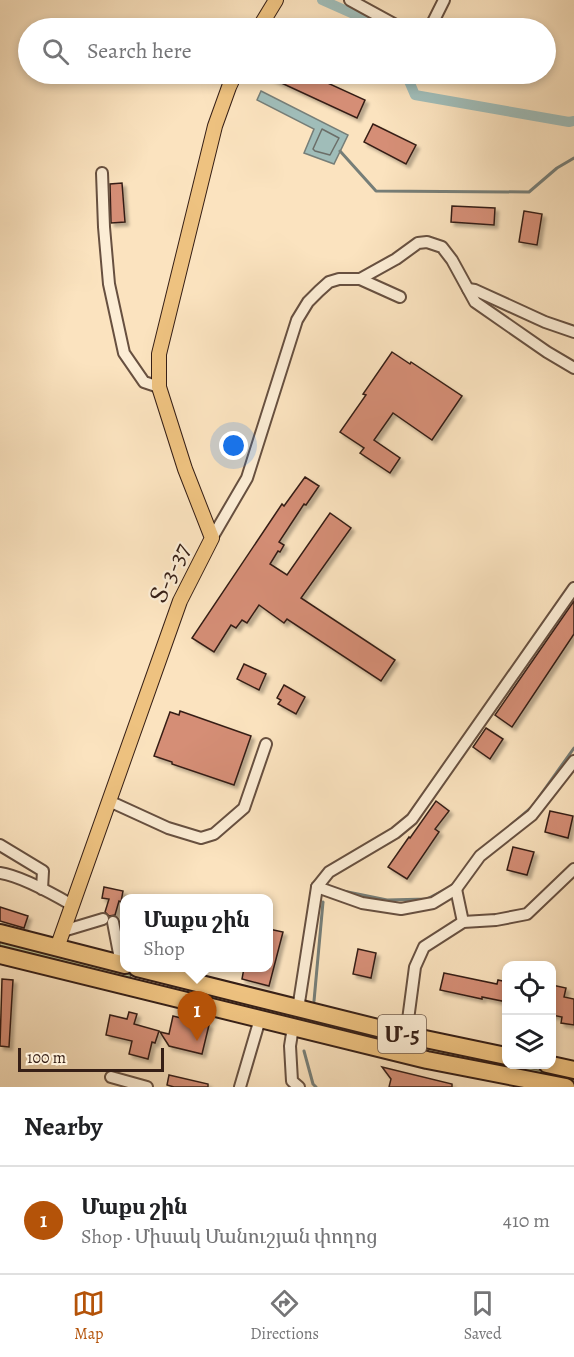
<!DOCTYPE html>
<meta charset="utf-8">
<style>
:root{--surface:#fff;--page:#f2f2f2;--text:#202124;--muted:#757577;--line:#e0e0e0;--accent:#b45309}
body{margin:0;font-family:Alegreya,"Noto Serif Armenian",serif;background:var(--page);color:var(--text)}
.controls{position:absolute;right:18px;bottom:18px;display:grid;overflow:hidden;border-radius:12px;box-shadow:0 3px 9px #0003}
.controls button{width:54px;height:54px;display:grid;place-items:center;padding:0;border:0;border-bottom:2px solid var(--line);background:var(--surface);color:var(--text);font:30px sans-serif}
.scale{position:absolute;left:18px;bottom:15px;width:146px;box-sizing:border-box;padding-left:6px;border:3px solid #361f16;border-top:0;font-size:16px;line-height:21px;white-space:nowrap;color:#361f16;-webkit-text-stroke:4px #fcedd5;paint-order:stroke}
.you{position:absolute;left:234px;top:446px;width:21px;height:21px;margin:-15px;border:4px solid #fff;border-radius:50%;background:#1a73e8;box-shadow:0 0 0 9px #1a73e833}
.badge{display:grid;place-items:center;width:39px;height:39px;border-radius:50%;background:var(--accent);color:#fff;font-size:20px;font-weight:700}
.pin{position:absolute;translate:-50% -50px;filter:drop-shadow(0 2px 3px #0008)}
.pin::after{content:'';position:absolute;top:32px;width:21px;height:18px;background:inherit;clip-path:polygon(0 0,100% 0,50% 100%)}
.popup{position:absolute;left:120px;top:894px;width:153px;height:78px;box-sizing:border-box;display:grid;place-content:center;border-radius:12px;background:var(--surface);filter:drop-shadow(0 2px 4px #0005);font-size:20px;white-space:nowrap;color:var(--muted)}
.popup b{font-size:22px;color:var(--text)}
.popup::after{content:'';position:absolute;left:50%;top:100%;margin-left:-12px;border:12px solid transparent;border-top-color:var(--surface)}
.list{margin:0;padding:0;list-style:none}
h2{display:flex;justify-content:space-between;align-items:center;height:78px;margin:0;padding:0 24px;font-size:26px}
h2 small{font-size:20px;font-weight:400;color:var(--muted)}
.list li{display:grid;grid-template-columns:39px 1fr auto;gap:18px;align-items:center;box-sizing:border-box;height:108px;padding:0 24px;border-top:2px solid var(--line)}
.list b{display:block;font-size:22px;white-space:nowrap}
.list p{margin:0;font-size:20px;white-space:nowrap;color:var(--muted)}
.list em{font-size:20px;font-style:normal;color:var(--muted)}
.icon{flex:none;width:33px;height:33px;fill:none;stroke:currentColor;stroke-width:2;stroke-linecap:round;stroke-linejoin:round}
.map{position:relative;flex:none;width:574px;height:1087px;overflow:hidden}
.search{position:absolute;background:var(--surface);box-shadow:0 3px 9px #0003;left:18px;right:18px;top:18px;height:66px;display:flex;align-items:center;gap:15px;box-sizing:border-box;padding:0 21px;border-radius:33px;color:var(--muted);font-size:22px}
.sheet{height:186px;background:var(--surface)}
nav{display:flex;justify-content:space-around;align-items:center;box-sizing:border-box;height:84px;border-top:2px solid var(--line);background:var(--surface);font-size:16px;color:var(--muted)}
nav a{display:grid;justify-items:center;gap:3px}
nav .on{color:var(--accent)}
.map>svg:first-child{display:block}
.green{fill:#bcc494;stroke:#797255;stroke-width:1.5}
.water{fill:#a0bdb9;stroke:#767e78;stroke-width:1.5}
.lines{fill:none;stroke-linecap:round;stroke-linejoin:round}
.shore{stroke:#6b6e68;stroke-width:1.5}
.stream{stroke:#767e78;stroke-width:3}
.canal{stroke:#a0bdb9;stroke-width:10}
.building{fill:#d58e76;stroke:#361f16;stroke-width:1.5;filter:url(#shadow)}
.minor-casing{stroke:#675040;stroke-width:14}
.major-casing{stroke:#361f16;stroke-width:16}
.highway-casing{stroke:#361f16;stroke-width:20}
.minor{stroke:#fcedd5;stroke-width:10}
.major{stroke:#eec280;stroke-width:14}
.highway{stroke:#eec280;stroke-width:16}
.labels{text-anchor:middle;stroke-width:4.5;stroke-linejoin:round;paint-order:stroke}
.shield{fill:#fcedd5;stroke:#715d4f;stroke-width:1.5}
.shield-label{font-size:22px;font-weight:bold;fill:#361f16}
.street-label{font-size:24px;fill:#361f16;stroke:#fcedd5}
</style>
<div class="map">
<svg width="574" height="1087" viewBox="0 0 574 1087">
<defs>
<filter id="shadow"><feDropShadow dx="3.5" dy="3.5" stdDeviation="1.5" flood-color="#0004"/></filter>
</defs>
<rect width="100%" height="100%" fill="#fbe3bf"/>
<filter id="stains"><feTurbulence type="fractalNoise" baseFrequency=".00333" numOctaves="4"/><feColorMatrix values="0 0 0 0 .2 0 0 0 0 .09 0 0 0 0 .02 0 0 0 .5 -.17"/></filter>
<radialGradient id="worn" r=".72"><stop offset=".6" stop-color="#630" stop-opacity="0"/><stop offset="1" stop-color="#630" stop-opacity=".3"/></radialGradient>
<g class="green">
<path d="M0 942 131 975 129 980 0 948Z"/>
<path d="M171 984C305 1017 438 1052 574 1077V1082C438 1058 304 1022 169 989Z"/>
</g>
<path class="water" d="M261 91 348 135 334 164 304 153 314 129 257 100Z"/>
<g class="lines">
<path class="shore" d="M322 129 339 138 330 155 315 151 313 149Z"/>
<g class="stream">
<path d="M340 151 376 191 529 192 557 168 574 158"/>
<path d="M511 825 532 807 574 748"/>
<path d="M343 891 387 900 427 899 452 886 456 881"/>
<path d="M314 1001 323 902"/>
<path d="M304 1051 313 1084 316 1087"/>
</g>
<g class="canal">
<path d="M322 0 385 28"/>
<path d="M406 74 415 95 569 122 574 121"/>
</g>
</g>
<g class="building">
<path d="M262 74H308L365 100 357 118Z"/>
<path d="M373 124 416 145 406 164 364 142Z"/>
<path d="M122 183 125 222 111 223 110 184Z"/>
<path d="M452 206 495 208 494 225 451 222Z"/>
<path d="M524 211 542 214 537 245 519 242Z"/>
<path d="M392 352 410 364 411 362 462 396 432 440 393 413 374 440 400 458 390 473 360 453 364 448 340 432 366 395 363 394Z"/>
<path d="M305 477 319 486 306 505 304 504 279 542 284 545 280 552 278 551 270 564 287 575 330 513 351 528 301 598 395 660 381 681 287 619 284 623 259 605 247 623 242 620 236 628 231 625 214 652 192 638 282 504 284 506Z"/>
<path d="M574 601V634L512 727 495 715Z"/>
<path d="M244 664 266 674 259 690 237 679Z"/>
<path d="M284 685 305 697 296 714 278 704 281 700 277 698Z"/>
<path d="M180 711 251 736 234 785 172 764V762L154 756 170 712 179 715Z"/>
<path d="M486 728 503 739 490 759 473 747Z"/>
<path d="M436 801 449 811 435 829 439 832 407 879 388 867 409 837 410 838Z"/>
<path d="M550 811 573 816 568 838 545 832Z"/>
<path d="M513 847 534 852 527 875 507 870Z"/>
<path d="M104 887 123 891 121 902 119 901 115 915 109 916 105 912 109 899 102 898Z"/>
<path d="M0 907 28 916 24 928 0 921Z"/>
<path d="M269 929 283 932 269 986 242 979 244 968H269Z"/>
<path d="M358 949 376 953 371 978 353 974Z"/>
<path d="M444 973 497 984 498 980 507 982V1002L482 997V999L440 990Z"/>
<path d="M2 979 13 980 9 1047 0 1046Z"/>
<path d="M552 985 566 988 564 997 574 999V1025L561 1023 562 1017 552 1015Z"/>
<path d="M129 1012 137 1014 134 1024 159 1031 155 1043 152 1042 148 1059 129 1054 132 1041 106 1035 110 1015 127 1019Z"/>
<path d="M173 1016 209 1025 202 1054 169 1046 160 1032 169 1034Z"/>
<path d="M382 1067 452 1084V1087H389L391 1079Z"/>
<path d="M169 1075 208 1084V1087H174L167 1085Z"/>
</g>
<g class="lines">
<g class="minor-casing">
<g id="minor">
<path d="M350 0 401 28"/>
<path d="M423 28 432 24 444 0"/>
<path d="M102 173 104 227 109 284 124 353 144 382 159 387"/>
<path d="M360 279 396 259 418 243 427 242 442 247 452 260 475 302 547 352 574 368"/>
<path d="M468 289 475 290 545 322 574 332"/>
<path d="M212 538 247 478 297 320 308 302 319 291 329 282 339 279H360L400 297"/>
<path d="M109 801 168 828 201 838 214 834 244 808 266 744"/>
<path d="M0 845 43 871 42 889"/>
<path d="M0 873C21 876 53 894 72 905"/>
<path d="M317 887 362 903 401 909 433 903 456 889 480 856 532 815 574 761"/>
<path d="M456 889 463 922"/>
<path d="M113 922 121 964"/>
<path d="M63 931 103 919"/>
<path d="M298 1009 317 887 329 872 395 833 412 819 574 588"/>
<path d="M293 1027 290 1046 292 1081 299 1087"/>
<path d="M406 1035 415 967 424 947 463 922 496 920 527 914 574 869"/>
<path d="M111 1077 147 1087"/>
<path d="M240 1087 260 1019"/>
</g>
</g>
<g class="major-casing">
<g id="major">
<path d="M259 28 276 0"/>
<path d="M57 948 180 601 212 538 185 469 159 387V354L215 126 229 87 235 74"/>
</g>
</g>
<g class="highway-casing">
<g id="highway">
<path d="M0 933 125 965"/>
<path d="M0 955 427 1060 566 1087"/>
<path d="M137 968 406 1035 506 1056"/>
<path d="M547 1064 574 1070"/>
</g>
</g>
<use href="#minor" class="minor"/>
<use href="#major" class="major"/>
<use href="#highway" class="highway"/>
</g>
<g class="labels">
<rect class="shield" x="378" y="1015" width="48" height="38" rx="4.5"/>
<g class="shield-label">
<text x="402" y="1042">Մ-5</text>
</g>
<g class="street-label">
<text transform="translate(170 573) rotate(-65)" y="8">Տ-3-37</text>
</g>
</g>
<rect width="100%" height="100%" filter="url(#stains)"/>
<rect width="100%" height="100%" fill="url(#worn)"/>
</svg>
<div class="controls">
<button><svg class="icon" aria-label="locate" viewBox="0 0 24 24"><circle cx="12" cy="12" r="6"/><path d="M12 2v4M12 18v4M2 12h4M18 12h4"/></svg></button>
<button><svg class="icon" aria-label="layers" viewBox="0 0 24 24"><path d="M12 4l9 5-9 5-9-5zM3 14l9 5 9-5"/></svg></button>
</div>
<div class="scale">100 m</div>
<div class="you"></div>
<div class="pin badge" style="left:197px;top:1041px">1</div>
<div class="popup"><b>Մաքս շին</b>Shop</div>
<div class="search"><svg class="icon" aria-label="search" viewBox="0 0 24 24"><circle cx="10" cy="10" r="6"/><path d="M15 15l6 6"/></svg>Search here</div>
</div>
<section class="sheet">
<h2>Nearby<small></small></h2>
<ul class="list">
<li><span class="badge">1</span><div><b>Մաքս շին</b><p>Shop · Միսակ Մանուշյան փողոց</p></div><em>410 m</em></li>
</ul>
</section>
<nav>
<a class="on"><svg class="icon" aria-label="map" viewBox="0 0 24 24"><path d="M3 6l6-2 6 2 6-2v14l-6 2-6-2-6 2zM9 4v14M15 6v14"/></svg>Map</a>
<a><svg class="icon" aria-label="directions" viewBox="0 0 24 24"><path d="M12 3l9 9-9 9-9-9zM9 14v-3h6M13 9l2 2-2 2"/></svg>Directions</a>
<a><svg class="icon" aria-label="saved" viewBox="0 0 24 24"><path d="M7 4h10v16l-5-4-5 4z"/></svg>Saved</a>
</nav>
